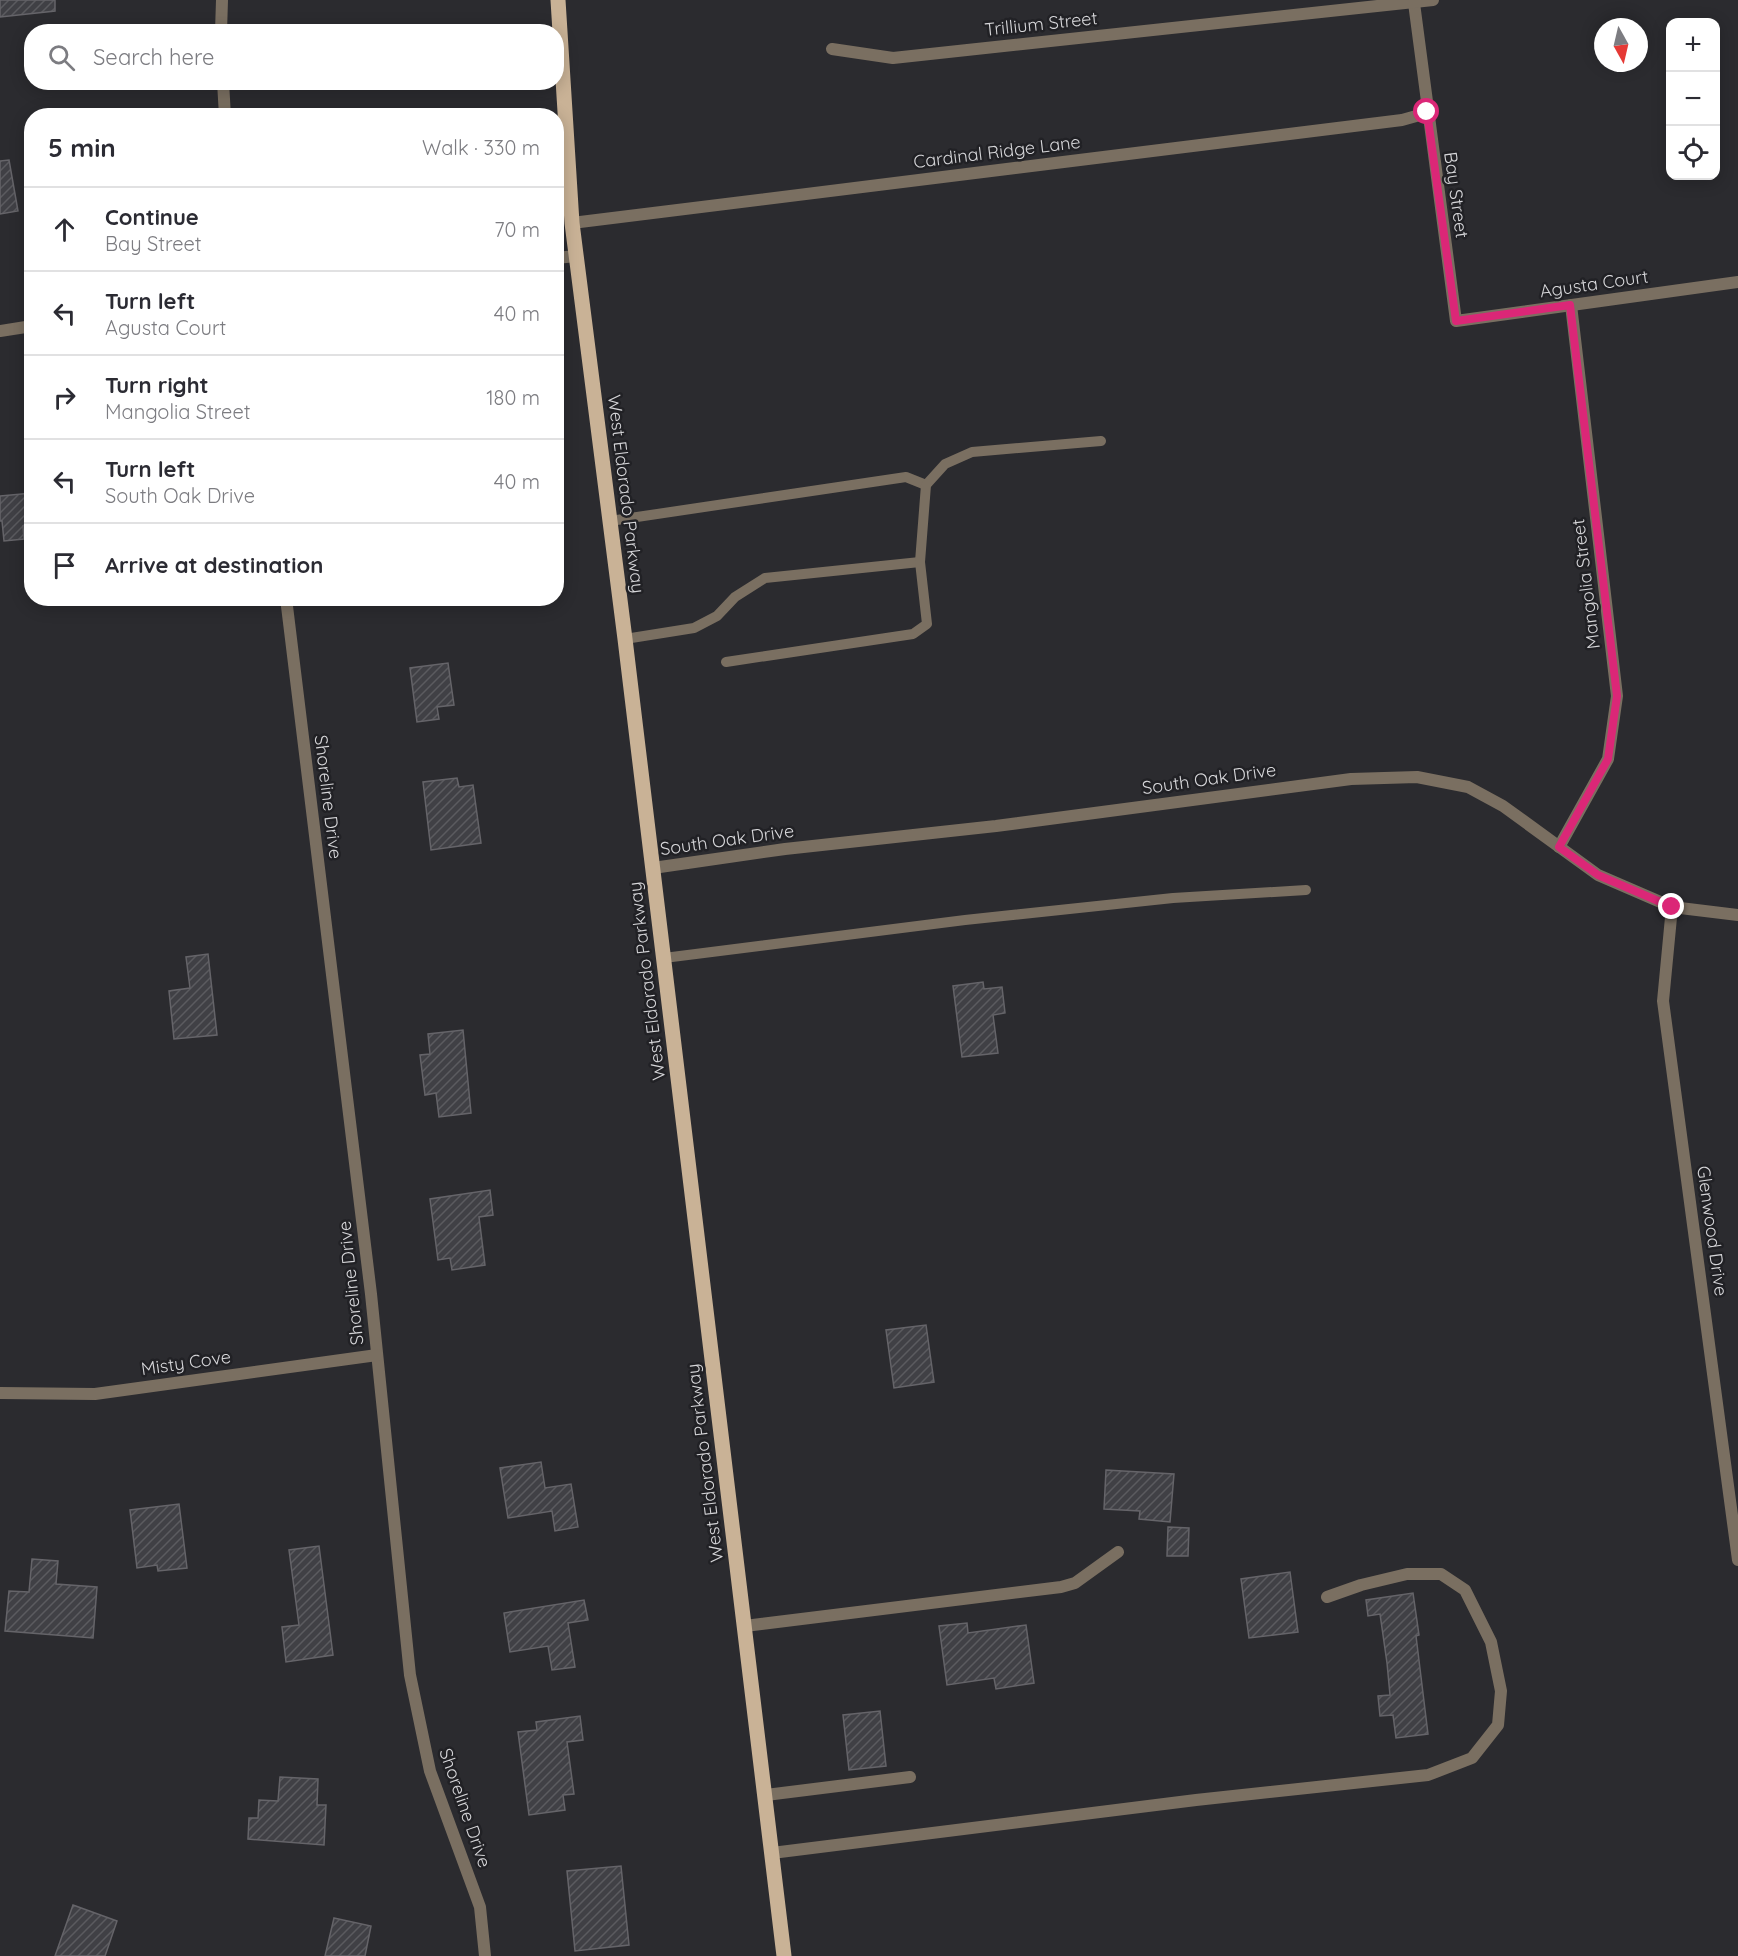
<!DOCTYPE html>
<meta charset="utf-8">
<style>
:root{--surface:#fff;--page:#f7f7f7;--text:#2b2b33;--muted:#7c7c81;--line:#e1e1e2}
body{margin:0;font-family:Quicksand,sans-serif;background:var(--page);color:var(--text)}
.controls{position:absolute;right:18px;top:18px;display:grid;overflow:hidden;border-radius:12px;box-shadow:0 3px 15px #0003}
.controls button{width:54px;height:54px;display:grid;place-items:center;padding:0;border:0;border-bottom:2px solid var(--line);background:var(--surface);color:var(--text);font:30px sans-serif}
.compass{position:absolute;left:1594px;top:18px;width:54px;height:54px;border-radius:50%;background:var(--surface);box-shadow:0 3px 15px #0003;rotate:172deg}
.stop{position:absolute;width:18px;height:18px;margin:-14px;border:4px solid #db2777;border-radius:50%;background:#fff}
.stop.end{background:#db2777;border-color:#fff;box-shadow:0 2px 6px #0008}
.list{margin:0;padding:0;list-style:none}
h2{display:flex;justify-content:space-between;align-items:center;height:78px;margin:0;padding:0 24px;font-size:26px}
h2 small{font-size:20px;font-weight:400;color:var(--muted)}
.list li{display:grid;grid-template-columns:39px 1fr auto;gap:18px;align-items:center;box-sizing:border-box;height:84px;padding:0 24px;border-top:2px solid var(--line)}
.list b{display:block;font-size:22px;white-space:nowrap}
.list p{margin:0;font-size:20px;white-space:nowrap;color:var(--muted)}
.list em{font-size:20px;font-style:normal;color:var(--muted)}
.icon{flex:none;width:33px;height:33px;fill:none;stroke:currentColor;stroke-width:2;stroke-linecap:round;stroke-linejoin:round}
.map{position:relative;flex:none;width:1738px;height:1956px;overflow:hidden}
.search{position:absolute;background:var(--surface);box-shadow:0 3px 15px #0003;left:24px;top:24px;width:540px;height:66px;display:flex;align-items:center;gap:15px;box-sizing:border-box;padding:0 21px;border-radius:24px;color:var(--muted);font-size:22px}
.panel{position:absolute;background:var(--surface);box-shadow:0 3px 15px #0003;left:24px;top:108px;width:540px;height:498px;border-radius:24px}
.map>svg:first-child{display:block}
.building{fill:url(#building-hatch);stroke:#656469;stroke-width:1.5}
.lines{fill:none;stroke-linecap:round;stroke-linejoin:round}
.service{stroke:#7a6f61;stroke-width:10}
.minor{stroke:#7a6f61;stroke-width:12}
.primary{stroke:#c9b296;stroke-width:15}
.route{stroke:#db2777;stroke-width:8}
.labels{text-anchor:middle;stroke-width:5;stroke-linejoin:round;paint-order:stroke}
.street-label{font-size:18px;fill:#d6d6d9;stroke:#212125}
</style>
<div class="map">
<svg width="1738" height="1956" viewBox="0 0 1738 1956">
<defs>
<pattern id="building-hatch" width="6" height="6" patternUnits="userSpaceOnUse" patternTransform="scale(1.5)"><rect width="6" height="6" fill="#404045"/><path d="M-1 1l2-2M0 6l6-6M5 7l2-2" fill="none" stroke="#5b5b5f"/></pattern>
</defs>
<rect width="100%" height="100%" fill="#2b2b2f"/>
<g class="building">
<path d="M0 0H55V11L0 17Z"/>
<path d="M9 160 18 211 0 214V161Z"/>
<path d="M32 493V525L23 526 24 539 4 541 2 521H0V496Z"/>
<path d="M448 663 454 705 437 707 439 719 417 722 410 668Z"/>
<path d="M457 778 459 787 473 785 481 843 431 850 423 782Z"/>
<path d="M208 954 217 1035 174 1039 169 991 190 988 186 957Z"/>
<path d="M983 982 984 989 1002 987 1005 1013 993 1015 998 1053 962 1057 953 986Z"/>
<path d="M463 1030 471 1113 439 1117 436 1093 425 1095 420 1055 430 1054 428 1034Z"/>
<path d="M490 1190 493 1215 479 1217 485 1265 452 1270 450 1258 438 1260 430 1199Z"/>
<path d="M926 1325 934 1382 894 1388 886 1330Z"/>
<path d="M541 1462 545 1488 571 1484 578 1527 555 1531 552 1511 508 1518 500 1468Z"/>
<path d="M1106 1470 1174 1474 1170 1522 1139 1519 1140 1511 1104 1509Z"/>
<path d="M179 1504 187 1568 158 1571 157 1565 137 1568 130 1510Z"/>
<path d="M1168 1527 1189 1528 1188 1556H1167Z"/>
<path d="M319 1546 333 1655 286 1662 282 1627 299 1625 289 1550Z"/>
<path d="M32 1559 58 1561 56 1584 97 1587 93 1638 5 1631 9 1591 29 1592Z"/>
<path d="M1290 1572 1298 1632 1249 1638 1241 1579Z"/>
<path d="M1413 1593 1419 1635 1416 1636 1428 1734 1396 1738 1393 1715 1380 1716 1378 1696 1390 1695 1387 1663 1380 1614 1368 1616 1366 1600Z"/>
<path d="M584 1600 588 1620 568 1623 575 1667 552 1670 548 1646 510 1652 504 1613Z"/>
<path d="M967 1623 968 1633 1026 1625 1034 1683 996 1689 994 1678 947 1685 939 1626Z"/>
<path d="M880 1711 886 1766 849 1770 843 1715Z"/>
<path d="M580 1716 583 1740 567 1742 574 1794 563 1795 565 1810 529 1815 518 1732 537 1730 536 1722Z"/>
<path d="M280 1777 318 1779 317 1805H326L324 1845 248 1839 249 1818H258L259 1800 278 1801Z"/>
<path d="M621 1866 629 1945 575 1951 567 1871Z"/>
<path d="M73 1905 117 1921 105 1956H55Z"/>
<path d="M334 1918 371 1926 365 1956H325Z"/>
</g>
<g class="lines">
<g class="service">
<path d="M610 521 906 477 926 485"/>
<path d="M625 639 694 628 717 616 735 597 765 578 920 562"/>
<path d="M726 662 913 634 927 624 920 562 926 485 945 464 972 452 1101 441"/>
<path d="M664 958 965 920 1173 898 1306 890"/>
</g>
<g class="minor">
<path d="M1414 3 1456 321 1738 282"/>
<path d="M221 32 222 0"/>
<path d="M832 49 893 58 1433 0"/>
<path d="M223 82 225 116"/>
<path d="M572 223 1402 120 1427 113"/>
<path d="M556 258 576 256"/>
<path d="M0 331 32 326"/>
<path d="M286 598 371 1294 410 1675 430 1771 480 1907 485 1956"/>
<path d="M1559 847 1608 759 1617 696 1571 305"/>
<path d="M653 868 785 849 996 826 1351 779 1417 777 1468 787 1503 806 1598 875 1672 907 1738 915"/>
<path d="M1672 907 1663 1001 1738 1560"/>
<path d="M0 1393 95 1394 377 1355"/>
<path d="M745 1626 1061 1587 1075 1583 1118 1552"/>
<path d="M766 1795 910 1777"/>
<path d="M772 1853 1196 1800 1428 1775 1472 1758 1498 1725 1501 1691 1491 1642 1465 1590 1441 1574H1407L1361 1585 1327 1597"/>
</g>
<path class="primary" d="M558 0 572 223 625 639 784 1956"/>
</g>
<g class="lines">
<path class="route" d="M1427 112 1456 321 1570 305 1617 696 1608 759 1559 847 1598 875 1672 907"/>
</g>
<g class="labels">
<g class="street-label">
<text transform="translate(1041 24) rotate(-6)" y="6">Trillium Street</text>
<text transform="translate(997 152) rotate(-7)" y="6">Cardinal Ridge Lane</text>
<text transform="translate(1456 195) rotate(82)" y="6">Bay Street</text>
<text transform="translate(1594 284) rotate(-8)" y="6">Agusta Court</text>
<text transform="translate(626 494) rotate(83)" y="6">West Eldorado Parkway</text>
<text transform="translate(1586 584) rotate(-97)" y="6">Mangolia Street</text>
<text transform="translate(1209 779) rotate(-8)" y="6">South Oak Drive</text>
<text transform="translate(328 797) rotate(83)" y="6">Shoreline Drive</text>
<text transform="translate(727 840) rotate(-8)" y="6">South Oak Drive</text>
<text transform="translate(647 981) rotate(-97)" y="6">West Eldorado Parkway</text>
<text transform="translate(1712 1231) rotate(82)" y="6">Glenwood Drive</text>
<text transform="translate(351 1283) rotate(-96)" y="6">Shoreline Drive</text>
<text transform="translate(186 1363) rotate(-8)" y="6">Misty Cove</text>
<text transform="translate(705 1463) rotate(-97)" y="6">West Eldorado Parkway</text>
<text transform="translate(465 1808) rotate(71)" y="6">Shoreline Drive</text>
</g>
</g>
</svg>
<div class="controls">
<button>+</button>
<button>−</button>
<button><svg class="icon" aria-label="locate" viewBox="0 0 24 24"><circle cx="12" cy="12" r="6"/><path d="M12 2v4M12 18v4M2 12h4M18 12h4"/></svg></button>
</div>
<svg class="compass" viewBox="-18 -18 36 36"><path d="M0-13l5 13h-10z" fill="#e53935"/><path d="M0 13l5-13h-10z" fill="#7c7c81"/></svg>
<div class="stop" style="left:1427px;top:112px"></div>
<div class="stop end" style="left:1672px;top:907px"></div>
<div class="search"><svg class="icon" aria-label="search" viewBox="0 0 24 24"><circle cx="10" cy="10" r="6"/><path d="M15 15l6 6"/></svg>Search here</div>
<section class="panel">
<h2>5 min<small>Walk · 330 m</small></h2>
<ul class="list">
<li><svg class="icon" aria-label="ahead" viewBox="0 0 24 24"><path d="M12 20V5M6 11l6-6 6 6"/></svg><div><b>Continue</b><p>Bay Street</p></div><em>70 m</em></li>
<li><svg class="icon" aria-label="left" viewBox="0 0 24 24"><path d="M17 20v-9H6M10 6l-5 5 5 5"/></svg><div><b>Turn left</b><p>Agusta Court</p></div><em>40 m</em></li>
<li><svg class="icon" aria-label="right" viewBox="0 0 24 24"><path d="M7 20v-9h11M14 6l5 5-5 5"/></svg><div><b>Turn right</b><p>Mangolia Street</p></div><em>180 m</em></li>
<li><svg class="icon" aria-label="left" viewBox="0 0 24 24"><path d="M17 20v-9H6M10 6l-5 5 5 5"/></svg><div><b>Turn left</b><p>South Oak Drive</p></div><em>40 m</em></li>
<li><svg class="icon" aria-label="arrive" viewBox="0 0 24 24"><path d="M6 21V4h12l-3 4 3 4H6"/></svg><div><b>Arrive at destination</b></div></li>
</ul>
</section>
</div>
